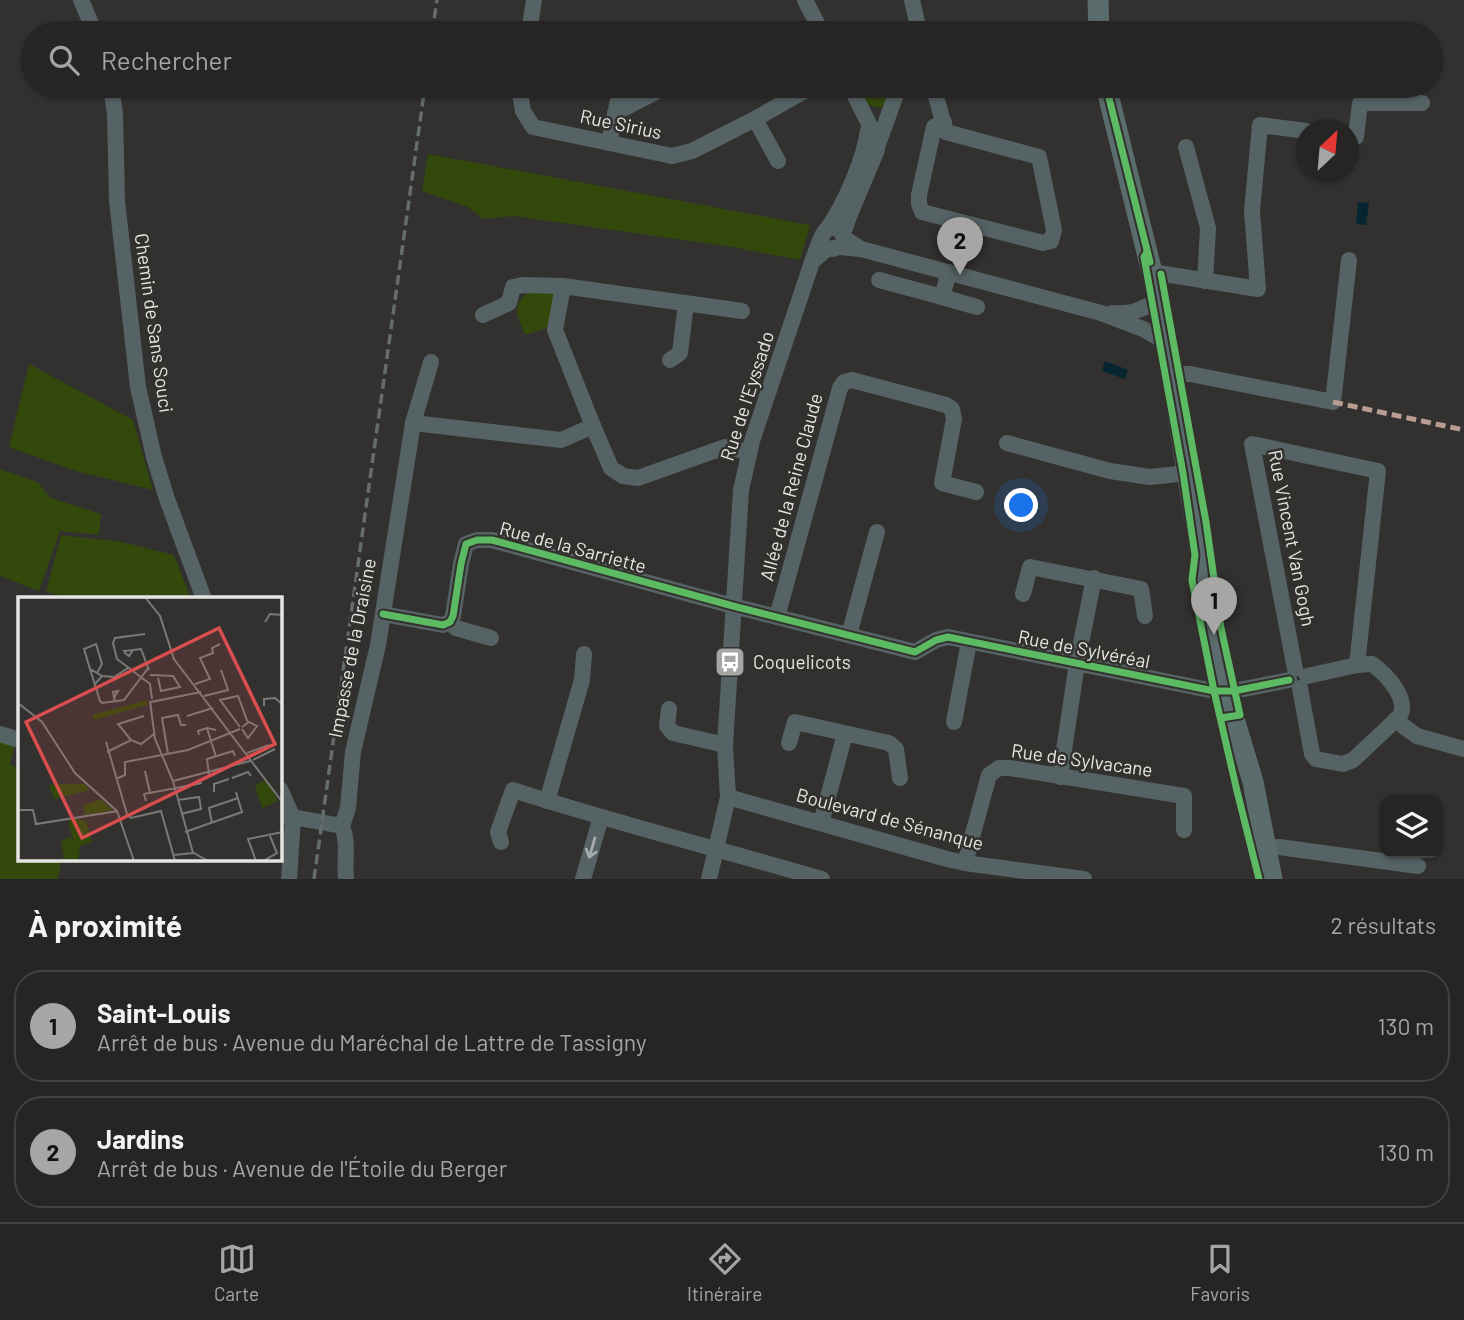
<!DOCTYPE html>
<html lang="fr">
<meta charset="utf-8">
<style>
:root{--surface:#262523;--page:#323130;--text:#f1f3f6;--muted:#a4a5a6;--line:#424241;--accent:#a7a6a5}
body{margin:0;font-family:Barlow,sans-serif;background:var(--page);color:var(--text)}
.controls{position:absolute;right:21px;bottom:21px;display:grid;overflow:hidden;border-radius:14px;box-shadow:0 2px 5px #0004}
.controls button{width:63px;height:63px;display:grid;place-items:center;padding:0;border:0;border-bottom:2px solid var(--line);background:var(--surface);color:var(--text);font:35px sans-serif}
.compass{position:absolute;left:1296px;top:119px;width:63px;height:63px;border-radius:50%;background:var(--surface);box-shadow:0 2px 5px #0004;rotate:26deg}
.you{position:absolute;left:1022px;top:506px;width:24px;height:24px;margin:-18px;border:5px solid #fff;border-radius:50%;background:#1a73e8;box-shadow:0 0 0 10px #1a73e833}
.badge{display:grid;place-items:center;width:46px;height:46px;border-radius:50%;background:var(--accent);color:#111;font-size:23px;font-weight:700}
.pin{position:absolute;translate:-50% -58px;filter:drop-shadow(0 2px 4px #0008)}
.pin::after{content:'';position:absolute;top:37px;width:24px;height:21px;background:inherit;clip-path:polygon(0 0,100% 0,50% 100%)}
.list{margin:0;padding:0;list-style:none}
h2{display:flex;justify-content:space-between;align-items:center;height:91px;margin:0;padding:0 28px;font-size:30px}
h2 small{font-size:23px;font-weight:400;color:var(--muted)}
.list li{display:grid;grid-template-columns:46px 1fr auto;gap:21px;align-items:center;box-sizing:border-box;height:112px;margin:0 14px 14px;padding:0 14px;border:2px solid var(--line);border-radius:28px}
.list b{display:block;font-size:26px;white-space:nowrap}
.list p{margin:0;font-size:23px;white-space:nowrap;color:var(--muted)}
.list em{font-size:23px;font-style:normal;color:var(--muted)}
.icon{flex:none;width:38px;height:38px;fill:none;stroke:currentColor;stroke-width:2;stroke-linecap:round;stroke-linejoin:round}
.map{position:relative;flex:none;width:1464px;height:879px;overflow:hidden}
.search{position:absolute;background:var(--surface);box-shadow:0 2px 5px #0004;left:21px;right:21px;top:21px;height:77px;display:flex;align-items:center;gap:18px;box-sizing:border-box;padding:0 24px;border-radius:38px;color:var(--muted);font-size:26px}
.sheet{height:343px;background:var(--surface)}
nav{display:flex;justify-content:space-around;align-items:center;box-sizing:border-box;height:98px;border-top:2px solid var(--line);background:var(--surface);font-size:19px;color:var(--muted)}
nav a{display:grid;justify-items:center;gap:4px}
nav .on{color:var(--accent)}
.map>svg:first-child{display:block}
.green{fill:#33490b}
.water{fill:#052530}
.lines{fill:none;stroke-linecap:round;stroke-linejoin:round}
.minor{stroke:#566365;stroke-width:16}
.major{stroke:#5b6c6d;stroke-width:21}
.rail{stroke:#646c6d;stroke-width:3.5;stroke-dasharray:10 5;stroke-linecap:butt}
.quiet{stroke:#b99d93;stroke-width:5;stroke-dasharray:10 5;stroke-linecap:butt}
.cycleway-casing{stroke:#33312e;stroke-width:11}
.cycleway{stroke:#5cba63;stroke-width:7}
.oneway{stroke:#a5aaab}
.labels{text-anchor:middle;stroke-width:5;stroke-linejoin:round;paint-order:stroke}
.street-label{font-size:19px;fill:#e6e5e4;stroke:#33312e}
.poi-label{font-size:19px;fill:#e6e5e4;stroke:#33312e;text-anchor:start}
.inset-road{fill:none;stroke:#7a7977;stroke-width:2}
.view{fill:#d94e4e;fill-opacity:0.15;stroke:#d94e4e;stroke-width:3.5}
.inset-edge{fill:none;stroke:#e6e5e4;stroke-width:3.5}
</style>
<div class="map">
<svg width="1464" height="879" viewBox="0 0 1464 879">
<rect width="100%" height="100%" fill="#32312f"/>
<g class="green">
<path d="M855 86H892L887 103 881 108 868 105Z"/>
<path d="M428 154 810 225 800 260 733 247 514 216 483 219 468 207 422 191Z"/>
<path d="M531 290 555 292 551 327 525 335C517 313 510 307 531 290Z"/>
<path d="M29 364 133 420 153 490 76 471 9 447Z"/>
<path d="M0 469 37 482 51 498 101 514 99 535 60 531 39 591 0 576Z"/>
<path d="M61 535 122 542 174 555 191 599H78L46 592Z"/>
<path d="M0 739 15 742 10 764 19 769V860H61L58 879H0Z"/>
</g>
<g class="water">
<path d="M1358 202 1369 203 1366 225 1356 224Z"/>
<path d="M1105 361 1128 370 1125 379 1102 371Z"/>
</g>
<g class="lines">
<g class="minor">
<path d="M81 0 95 33"/>
<path d="M805 0 822 33"/>
<path d="M912 0 919 31"/>
<path d="M529 33 534 0"/>
<path d="M111 86 115 114 117 201 138 387 154 457 167 499 204 599"/>
<path d="M519 86 523 111 533 127 672 156 692 151 755 119 813 86"/>
<path d="M917 86 935 93 946 132 1039 157 1054 230 1051 241 1043 243 922 212 919 204V195L934 127 944 122"/>
<path d="M615 113 660 90 661 86"/>
<path d="M755 119 778 161"/>
<path d="M1348 136 1356 137 1360 103H1422"/>
<path d="M609 143 621 86"/>
<path d="M877 147 899 86"/>
<path d="M1186 147 1208 228 1205 281"/>
<path d="M828 228C845 203 864 160 868 130"/>
<path d="M843 234 848 219 877 150 874 134 850 86"/>
<path d="M814 260 828 248 832 249 839 247 861 249 1101 313 1143 329 1166 342"/>
<path d="M1152 272 1258 289 1252 211 1260 125 1306 131"/>
<path d="M879 280 942 297 949 272"/>
<path d="M942 297 977 307"/>
<path d="M1112 313C1137 314 1137 310 1159 301"/>
<path d="M483 315 509 303 513 287 523 285 563 286"/>
<path d="M670 360 680 353 686 303"/>
<path d="M1172 374H1190L1333 402 1349 260"/>
<path d="M413 423 561 440 593 426 611 468 623 476 638 478 725 447 749 452"/>
<path d="M593 426 555 330 563 286 742 311"/>
<path d="M1007 443 1110 471 1150 477 1188 473"/>
<path d="M1023 594 1030 567 1141 589 1145 616"/>
<path d="M383 614 443 625 450 622 453 616 461 564 466 544 477 540H492L733 606 915 652 936 640 948 637 1214 691H1234L1289 680"/>
<path d="M777 617 840 388 844 382 852 380 946 405 952 409 954 419 942 483 976 492"/>
<path d="M450 622 456 628 491 638"/>
<path d="M849 635 877 532"/>
<path d="M1295 669 1252 444 1378 471 1357 665"/>
<path d="M1300 688 1312 754 1316 759 1343 764 1353 760 1400 716C1409 698 1386 674 1372 664L1357 665 1307 676"/>
<path d="M669 709 667 726 673 733 725 745"/>
<path d="M1395 720 1417 736 1464 749"/>
<path d="M954 722 969 642"/>
<path d="M0 734 19 740"/>
<path d="M789 743 795 722 889 743 896 749 900 778"/>
<path d="M1060 777 1077 663 1094 578"/>
<path d="M280 789 293 818 289 879"/>
<path d="M728 797 947 859 965 863 1084 879"/>
<path d="M547 801 582 680 584 654"/>
<path d="M282 815 342 826"/>
<path d="M821 823 845 734"/>
<path d="M342 826 348 808 353 752 378 645 413 423 431 362"/>
<path d="M342 826C349 844 344 859 346 879"/>
<path d="M501 842 498 832 513 790C615 823 719 849 822 879"/>
<path d="M1266 848 1279 847 1418 866"/>
<path d="M965 863 989 775 999 768H1010L1184 796V830"/>
<path d="M583 879 601 817"/>
<path d="M709 879 728 797 725 745 741 490 752 441 812 262C816 252 821 233 828 228H839L844 238 861 249"/>
</g>
<g class="major">
<path d="M1098 0 1099 33"/>
<path d="M1106 86 1159 301 1214 635 1226 692 1253 782 1272 879"/>
</g>
<g class="rail">
<path d="M432 33 437 0"/>
<path d="M314 879 425 86"/>
</g>
<path class="quiet" d="M1333 402 1464 430"/>
<g class="cycleway-casing">
<g id="cycleway">
<path d="M1106 86 1150 262"/>
<path d="M1147 252 1144 257 1183 473 1195 555 1192 580 1214 691 1237 791 1259 879"/>
<path d="M1161 274 1206 522 1221 628 1240 715 1221 718"/>
<path d="M383 614 443 625 450 622 453 616 461 564 466 544 477 540H492L733 606 915 652 936 640 948 637 1214 691H1234L1289 680"/>
</g>
</g>
<use href="#cycleway" class="cycleway"/>
</g>
<defs><path id="oneway-shaft" d="M-6 0H5M1.5-3L5.5 0L1.5 3" fill="none" stroke-width="1.6" stroke-linecap="round" stroke-linejoin="round" transform="scale(1.75)"/></defs>
<use class="oneway" href="#oneway-shaft" transform="translate(592 848) rotate(106)"/>
<defs>
<g id="bus-square" transform="scale(1.575)"><rect x="-9" y="-9" width="18" height="18" rx="4" fill="#a7a6a5" stroke="#33312e"/><path d="M-5-6H5V4H4V6H2V4H-2V6H-4V4H-5ZM-3.5-4V0h7V-4ZM-3.5 1.2v1.5H-2V1.2ZM2 1.2v1.5H3.5V1.2Z" fill="#fff"/></g>
</defs>
<g fill-rule="evenodd">
<use href="#bus-square" x="730" y="662"/>
</g>
<g class="labels">
<g class="street-label">
<text transform="translate(621 124) rotate(12)" y="7">Rue Sirius</text>
<text transform="translate(154 323) rotate(82)" y="7">Chemin de Sans Souci</text>
<text transform="translate(747 396) rotate(-72)" y="7">Rue de l'Eyssado</text>
<text transform="translate(791 487) rotate(-75)" y="7">Allée de la Reine Claude</text>
<text transform="translate(1292 538) rotate(79)" y="7">Rue Vincent Van Gogh</text>
<text transform="translate(573 547) rotate(15)" y="7">Rue de la Sarriette</text>
<text transform="translate(352 648) rotate(-79)" y="7">Impasse de la Draisine</text>
<text transform="translate(1084 649) rotate(11)" y="7">Rue de Sylvéréal</text>
<text transform="translate(1082 760) rotate(8)" y="7">Rue de Sylvacane</text>
<text transform="translate(890 819) rotate(15)" y="7">Boulevard de Sénanque</text>
</g>
<g class="poi-label">
<text x="753" y="669">Coquelicots</text>
</g>
</g>
<g transform="translate(18 597)">
<rect width="264" height="264" fill="#32312f"/>
<path d="M129 103 130 108 76 123 74 118ZM248 182 260 204 244 211 237 189ZM44 187H66L72 193 36 202 31 188ZM82 202 95 213 67 219 65 209ZM58 222 68 224 74 245 62 249 60 264H38L46 261 43 244 53 240 57 249 50 224Z" fill="#33490b"/>
<path class="inset-road" d="M127 0 142 19 156 62 265 206M247 25 252 17 265 18M127 37 97 41 95 46 99 62 132 87 134 102M115 53 111 59 107 56 106 54 115 53 123 52 131 73M72 72 66 52 78 47 84 67 79 76M132 78 155 79 162 90 143 94 140 81M84 79 96 80 110 71M77 87 84 79 72 72 82 104 84 106 106 103 131 70M177 87 192 82 182 61 195 56 194 51 202 47M186 99 210 93 203 73M96 101 100 94 95 95 97 105M132 104 137 142 155 184 175 256M133 105 183 95M0 106 24 125 57 176 99 214 116 264M246 109V102L257 101 265 108M169 119 195 111M222 130 202 103 220 99 230 126M189 131 198 160M224 132 230 141 239 129 231 125 224 130M181 138 180 134 189 131 198 133M113 143 100 127 126 119M88 145 109 217 113 221 143 214 157 264M89 155 113 143 123 147 136 137M229 156 251 148M150 157 144 121 160 118 163 128H168M235 163 257 152M127 174 132 196M191 177 189 162 215 154 217 159M214 181 230 175 233 179M98 182 107 178V165L170 153 222 132M155 184 232 164M196 195V187L211 182M160 203 181 200 183 212 163 217M128 204 126 197 184 186M0 213H15L18 227 100 214M194 226 191 211 220 201M167 235 224 215 218 195M155 258 176 256 190 264M238 264 230 242 265 235M245 264 259 256 252 239"/>
<path class="view" d="M201 31 257 147 64 241 8 125Z"/>
<rect width="264" height="264" class="inset-edge"/>
</g>
</svg>
<div class="controls">
<button><svg class="icon" aria-label="layers" viewBox="0 0 24 24"><path d="M12 4l9 5-9 5-9-5zM3 14l9 5 9-5"/></svg></button>
</div>
<svg class="compass" viewBox="-18 -18 36 36"><path d="M0-13l5 13h-10z" fill="#e53935"/><path d="M0 13l5-13h-10z" fill="#a4a5a6"/></svg>
<div class="you"></div>
<div class="pin badge" style="left:1214px;top:635px">1</div>
<div class="pin badge" style="left:960px;top:275px">2</div>
<div class="search"><svg class="icon" aria-label="search" viewBox="0 0 24 24"><circle cx="10" cy="10" r="6"/><path d="M15 15l6 6"/></svg>Rechercher</div>
</div>
<section class="sheet">
<h2>À proximité<small>2 résultats</small></h2>
<ul class="list">
<li><span class="badge">1</span><div><b>Saint-Louis</b><p>Arrêt de bus · Avenue du Maréchal de Lattre de Tassigny</p></div><em>130 m</em></li>
<li><span class="badge">2</span><div><b>Jardins</b><p>Arrêt de bus · Avenue de l'Étoile du Berger</p></div><em>130 m</em></li>
</ul>
</section>
<nav>
<a class="on"><svg class="icon" aria-label="map" viewBox="0 0 24 24"><path d="M3 6l6-2 6 2 6-2v14l-6 2-6-2-6 2zM9 4v14M15 6v14"/></svg>Carte</a>
<a><svg class="icon" aria-label="directions" viewBox="0 0 24 24"><path d="M12 3l9 9-9 9-9-9zM9 14v-3h6M13 9l2 2-2 2"/></svg>Itinéraire</a>
<a><svg class="icon" aria-label="saved" viewBox="0 0 24 24"><path d="M7 4h10v16l-5-4-5 4z"/></svg>Favoris</a>
</nav>
